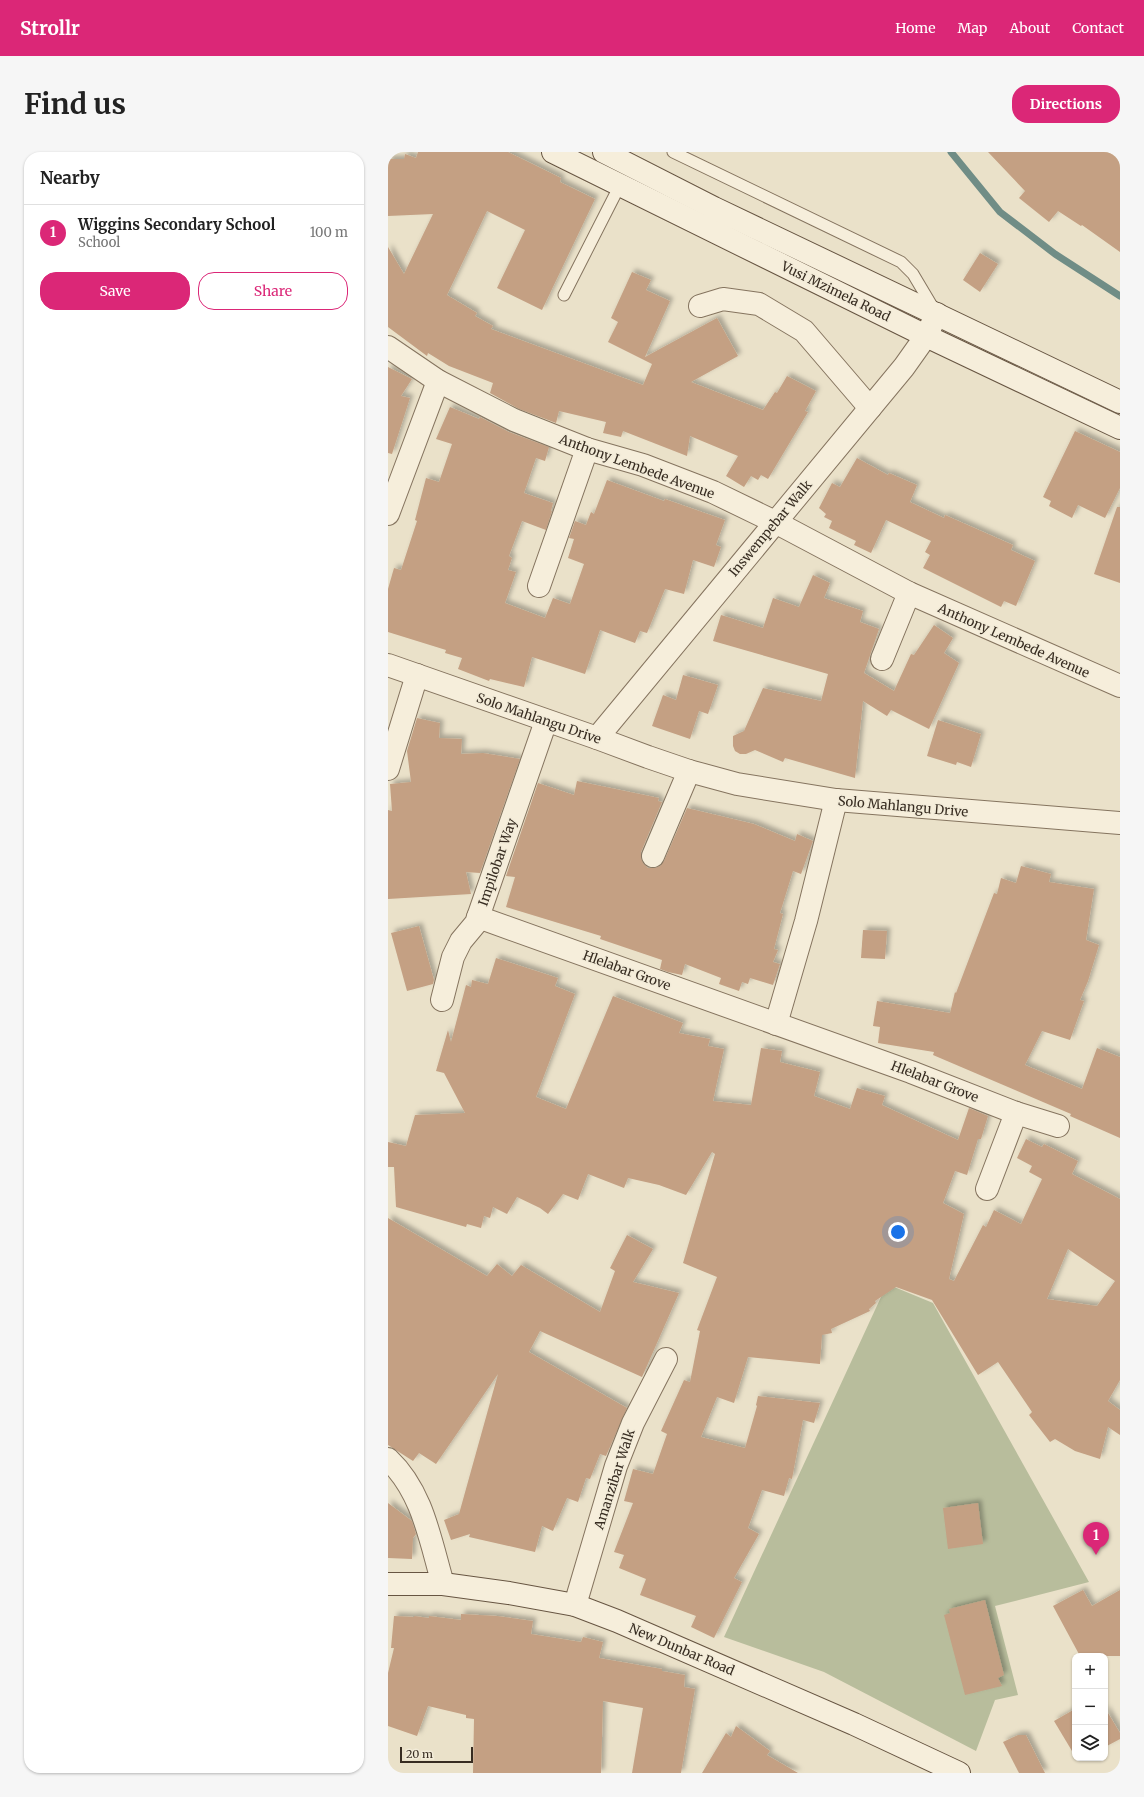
<!DOCTYPE html>
<meta charset="utf-8">
<style>
:root{--surface:#fff;--page:#f6f6f6;--text:#222;--muted:#767676;--line:#e0e0e0;--accent:#db2777}
body{margin:0;font-family:Merriweather,serif;background:var(--page);color:var(--text)}
.controls{position:absolute;right:12px;bottom:12px;display:grid;overflow:hidden;border-radius:8px;box-shadow:0 1px 3px #0004}
.controls button{width:36px;height:36px;display:grid;place-items:center;padding:0;border:0;border-bottom:1px solid var(--line);background:var(--surface);color:var(--text);font:20px sans-serif}
.scale{position:absolute;left:12px;bottom:10px;width:73px;box-sizing:border-box;padding-left:4px;border:2px solid #372c21;border-top:0;font-size:11px;line-height:14px;white-space:nowrap;color:#372c21;-webkit-text-stroke:3px #f2ebd8;paint-order:stroke}
.you{position:absolute;left:510px;top:1080px;width:14px;height:14px;margin:-10px;border:3px solid #fff;border-radius:50%;background:#1a73e8;box-shadow:0 0 0 6px #1a73e833}
.badge{display:grid;place-items:center;width:26px;height:26px;border-radius:50%;background:var(--accent);color:#fff;font-size:13px;font-weight:700}
.pin{position:absolute;translate:-50% -33px;filter:drop-shadow(0 1px 2px #0008)}
.pin::after{content:'';position:absolute;top:21px;width:14px;height:12px;background:inherit;clip-path:polygon(0 0,100% 0,50% 100%)}
.list{margin:0;padding:0;list-style:none}
h2{display:flex;justify-content:space-between;align-items:center;height:52px;margin:0;padding:0 16px;font-size:17px}
h2 small{font-size:13px;font-weight:400;color:var(--muted)}
.list li{display:grid;grid-template-columns:26px 1fr auto;gap:12px;align-items:center;box-sizing:border-box;height:56px;padding:0 16px;border-top:1px solid var(--line)}
.list b{display:block;font-size:15px;white-space:nowrap}
.list p{margin:0;font-size:13px;white-space:nowrap;color:var(--muted)}
.list em{font-size:13px;font-style:normal;color:var(--muted)}
.actions{display:flex;gap:8px;padding:12px 16px}
.actions a{flex:1;padding:9px 0;border:1px solid var(--accent);border-radius:16px;text-align:center;font-size:14px;color:var(--accent)}
.actions .main{background:var(--accent);color:#fff}
.icon{flex:none;width:22px;height:22px;fill:none;stroke:currentColor;stroke-width:2;stroke-linecap:round;stroke-linejoin:round}
.map{position:relative;flex:none;width:732px;height:1621px;overflow:hidden;border-radius:16px}
header{display:flex;align-items:center;gap:24px;box-sizing:border-box;height:56px;padding:0 20px;background:var(--accent);color:#fff}
header strong{font-size:19px}
nav{display:flex;gap:22px;margin-inline-start:auto;font-size:14px}
.intro{display:flex;align-items:center;justify-content:space-between;box-sizing:border-box;height:96px;padding:0 24px}
h1{margin:0;font-size:28px}
.button{padding:10px 18px;border-radius:16px;background:var(--accent);color:#fff;font-size:14px;font-weight:700}
main{display:flex;gap:24px;padding:0 24px}
aside{flex:1;background:var(--surface);border-radius:16px;box-shadow:0 1px 3px #0004}
.map>svg:first-child{display:block}
.cemetery{fill:#b8bd9c}
.lines{fill:none;stroke-linecap:round;stroke-linejoin:round}
.stream{stroke:#708d86;stroke-width:7}
.building{fill:#c4a083;fill-rule:evenodd;filter:url(#shadow)}
.lane-casing{stroke:#85745f;stroke-width:13}
.street-casing{stroke:#85745f;stroke-width:24}
.secondary-casing{stroke:#675542;stroke-width:24}
.lane{stroke:#f6eedb;stroke-width:11}
.street{stroke:#f6eedb;stroke-width:22}
.secondary{stroke:#f6eedb;stroke-width:22}
.labels{text-anchor:middle;stroke-width:3;stroke-linejoin:round;paint-order:stroke}
.street-label{font-size:13px;fill:#372c21;stroke:#f2ebd8}
</style>
<header>
<strong>Strollr</strong>
<nav><a>Home</a><a>Map</a><a>About</a><a>Contact</a></nav>
</header>
<div class="intro"><h1>Find us</h1><a class="button">Directions</a></div>
<main>
<aside>
<h2>Nearby<small></small></h2>
<ul class="list">
<li><span class="badge">1</span><div><b>Wiggins Secondary School</b><p>School</p></div><em>100 m</em></li>
</ul>
<div class="actions"><a class="main">Save</a><a>Share</a></div>
</aside>
<div class="map">
<svg width="732" height="1621" viewBox="0 0 732 1621">
<defs>
<filter id="shadow"><feDropShadow dx="3.5" dy="-3.5" stdDeviation="2" flood-color="#0004"/></filter>
</defs>
<rect width="100%" height="100%" fill="#eae1c9"/>
<path class="cemetery" d="M499 1132 545 1151 701 1430 607 1454 630 1543 607 1548 588 1599 436 1520 336 1485Z"/>
<g class="lines">
<path class="stream" d="M563 0 612 60 667 102 732 144"/>
</g>
<g class="building">
<path d="M30 0H120L173 26 172 30 207 47 154 158 109 136 137 78 99 59 59 143 89 161 87 164 105 174 103 177 255 233 264 212 220 190 230 170 223 166 244 120 263 128 258 138 282 149 257 205 329 166 350 204 303 230 375 258 387 240 389 241 399 224 428 239 417 259 420 260 380 327 373 323 370 328 363 324 356 335 338 324 350 304 302 284 299 304 235 279 233 285 215 281 218 270 171 259 168 271 131 257 102 241 105 231 61 214 40 201 39 204 0 175V95L16 122 45 62 0 64V7H16L17 2 28 6Z"/>
<path d="M600 0H722L732 7V100L694 73 693 74 670 59 661 70 631 46 637 39Z"/>
<path d="M592 101 610 112 592 140 575 128Z"/>
<path d="M0 215 24 227 13 244 22 246 4 302 0 301Z"/>
<path d="M62 255 91 267 92 265 121 280 161 295 157 309 148 306 136 341 165 351 163 359H164L158 378 134 369 121 404 124 406 120 418 128 420 117 451 157 466 165 446 182 452 196 412 180 406 186 387 181 386 187 369 198 373 203 360 206 362 219 328 276 349 277 347 337 368 328 393 333 395 326 415 305 408 296 442 277 437 259 481 252 479 247 491 212 478 197 522 144 505 136 535 102 527 101 529 70 517 74 506 57 501 58 498 0 480V437L6 416 13 418 29 369 27 368 38 326 51 330 64 292 48 287Z"/>
<path d="M687 279 732 300V336L717 366 690 353 684 366 661 354 663 349 655 345Z"/>
<path d="M469 306 500 323 501 321 529 333 522 350 556 366 557 363 625 393 623 398 647 409 628 454 616 449 613 455 535 416 542 403 537 400 543 389 498 368 483 401 466 393 468 389 441 376 444 369 436 365 438 362 431 356 444 331 452 335Z"/>
<path d="M729 355H732V431L706 422Z"/>
<path d="M425 423 442 431 436 446 475 459 472 470 491 477 476 521 506 539 523 502 526 503 546 473 565 486 556 501 571 511 541 577 503 558 499 564 475 549 467 626 397 606 395 610 367 598 358 602H352L347 599 345 594V584L356 579 375 536 433 549 440 522 325 489 333 463 375 476 385 446 411 455Z"/>
<path d="M295 523 330 533 320 562 311 559 302 587 264 574 275 543 288 548Z"/>
<path d="M29 566 52 571 51 586 74 587 73 602 95 601 132 607 92 721 78 720 83 742 0 747V658L4 659 2 632 23 630 19 599Z"/>
<path d="M550 568 593 582 583 615 569 610 568 613 539 604Z"/>
<path d="M189 629 271 646 270 649 274 650 253 700V706L255 711 260 716H267L272 714 276 709 299 656 366 672 407 689 409 682 425 689 413 722 405 719 392 761 395 762 386 797 390 798 385 810 392 812 385 833 362 826 360 832 354 830 351 839 331 832 333 826 297 812 294 823 280 820 272 817 274 808 212 787 213 784 118 755 127 725 118 724 150 631 186 643Z"/>
<path d="M633 714 663 722 661 730 706 737 698 788 711 793 700 829 692 848 696 849 682 888 654 879 637 913 694 937 709 896 732 905V986L682 964 683 962 545 903 546 900 490 891 492 875 485 874 489 849 562 861 567 840 568 841 606 741 609 742 613 726 628 731Z"/>
<path d="M31 774 46 828 45 832 19 839 3 781Z"/>
<path d="M475 778 499 779 497 807 473 806Z"/>
<path d="M108 806 170 826 167 834 187 842 148 945 178 957 225 844 295 871 291 881 322 887 320 894 336 897 325 949 363 953 373 896 394 899 392 910 432 920 426 944 462 957 469 936 497 944 494 953 570 988 581 956 600 964 593 987H590L579 1023 567 1019 555 1051 576 1062 561 1127 566 1129 595 1073 598 1075 606 1058 633 1072 654 1027 641 1020 644 1014 629 1006 638 987 654 995 656 992 690 1009 684 1022 732 1047V1228L720 1249 732 1258V1283L720 1275 712 1307 687 1299 667 1287 662 1290 641 1263 644 1260 610 1210 590 1223 544 1148 508 1135 487 1149 488 1151 481 1157 482 1159 443 1177 444 1181 434 1183 432 1212 360 1205 346 1251 329 1245 313 1285 357 1296 369 1254 368 1253 370 1244 432 1251 426 1271 415 1268 404 1327 401 1326 396 1344 374 1338 360 1376 371 1382 346 1426 354 1430 326 1486 303 1475 308 1464 252 1443 258 1427 231 1416 236 1403 226 1400 245 1351 236 1349 245 1317 265 1322 279 1282 273 1279 296 1228 302 1230 312 1179 309 1178 329 1125 295 1111 327 1002 324 1000 298 1043 271 1033 240 1026 236 1036 200 1022 190 1048 175 1042 160 1062 152 1056 129 1045 119 1062 105 1055 102 1066 96 1064 93 1076 79 1072 78 1075 8 1055 6 1015H0V990L18 994 27 963 77 961 56 921 48 919 60 878 63 890 78 833 83 835 84 828 100 832ZM680 1097 727 1129 709 1154 659 1147Z"/>
<path d="M0 1066 99 1124 109 1112 124 1124 133 1113 212 1160 227 1119 222 1116 239 1083 265 1097 245 1130 291 1141 254 1225 152 1179 141 1200 239 1256 218 1304 212 1302 202 1327 198 1326 190 1350 179 1346 165 1379 154 1374 147 1400 81 1385 82 1382 63 1388 56 1368 71 1362 110 1222 48 1312 31 1301 25 1309 0 1293Z"/>
<path d="M0 1351 24 1369 28 1382 25 1386 24 1407 0 1406Z"/>
<path d="M590 1351 595 1392 560 1397 555 1356Z"/>
<path d="M695 1438 704 1454 732 1438V1504H692L665 1454Z"/>
<path d="M597 1448 616 1523 610 1526 614 1534 577 1543 556 1463 562 1461 561 1457Z"/>
<path d="M73 1462 109 1464 145 1469 143 1482 193 1490 195 1485 215 1490 211 1506 274 1517V1519L297 1523 296 1535 307 1537 293 1621H244L255 1556 215 1549 213 1621H85L86 1567 78 1566V1563L40 1554 29 1584 0 1574V1521L6 1496H3L6 1464 26 1465V1464L41 1466V1464L73 1468Z"/>
<path d="M717 1556 732 1581V1587L717 1595Z"/>
<path d="M687 1557V1604L666 1569Z"/>
<path d="M348 1574 382 1599 379 1603 410 1621H314L338 1581 343 1585Z"/>
<path d="M630 1583H638L657 1621H631L615 1590Z"/>
</g>
<g class="lines">
<g class="lane-casing">
<g id="lane">
<path d="M285 0 513 110 525 122 547 159"/>
<path d="M176 143 232 33"/>
</g>
</g>
<g class="street-casing">
<g id="street">
<path d="M312 154 335 147 371 152 416 179 482 256"/>
<path d="M0 195 50 229 126 268 199 297 255 313 325 340 387 370 521 441 732 534"/>
<path d="M0 362 50 229"/>
<path d="M151 434 199 297"/>
<path d="M494 507 521 441"/>
<path d="M0 513 209 586 260 605 301 619 349 632 448 648 732 671"/>
<path d="M209 586 516 215 538 184 549 162"/>
<path d="M0 617 29 523"/>
<path d="M265 704 301 619"/>
<path d="M90 765 523 920 628 961 599 1037"/>
<path d="M54 848 65 805 73 789 88 771 158 569"/>
<path d="M388 872 418 769 448 648"/>
<path d="M628 961 670 974"/>
<path d="M0 1307C35 1340 42 1388 55 1432"/>
<path d="M187 1453 228 1314 245 1271 278 1207"/>
</g>
</g>
<g class="secondary-casing">
<g id="secondary">
<path d="M165 0 538 184 732 276"/>
<path d="M216 0 326 56 732 250"/>
<path d="M0 1432H55L121 1441 187 1453 229 1469 466 1572 571 1621"/>
</g>
</g>
<use href="#lane" class="lane"/>
<use href="#street" class="street"/>
<use href="#secondary" class="secondary"/>
</g>
<g class="labels">
<g class="street-label">
<text transform="translate(448 139) rotate(26)" y="5">Vusi Mzimela Road</text>
<text transform="translate(249 314) rotate(20)" y="5">Anthony Lembede Avenue</text>
<text transform="translate(382 376) rotate(-50)" y="5">Inswempebar Walk</text>
<text transform="translate(626 488) rotate(24)" y="5">Anthony Lembede Avenue</text>
<text transform="translate(151 566) rotate(19)" y="5">Solo Mahlangu Drive</text>
<text transform="translate(515 654) rotate(5)" y="5">Solo Mahlangu Drive</text>
<text transform="translate(109 710) rotate(-71)" y="5">Impilobar Way</text>
<text transform="translate(239 818) rotate(20)" y="5">Hlelabar Grove</text>
<text transform="translate(547 929) rotate(21)" y="5">Hlelabar Grove</text>
<text transform="translate(226 1327) rotate(-72)" y="5">Amanzibar Walk</text>
<text transform="translate(294 1497) rotate(23)" y="5">New Dunbar Road</text>
</g>
</g>
</svg>
<div class="controls">
<button>+</button>
<button>−</button>
<button><svg class="icon" aria-label="layers" viewBox="0 0 24 24"><path d="M12 4l9 5-9 5-9-5zM3 14l9 5 9-5"/></svg></button>
</div>
<div class="scale">20 m</div>
<div class="you"></div>
<div class="pin badge" style="left:708px;top:1403px">1</div>
</div>
</main>
